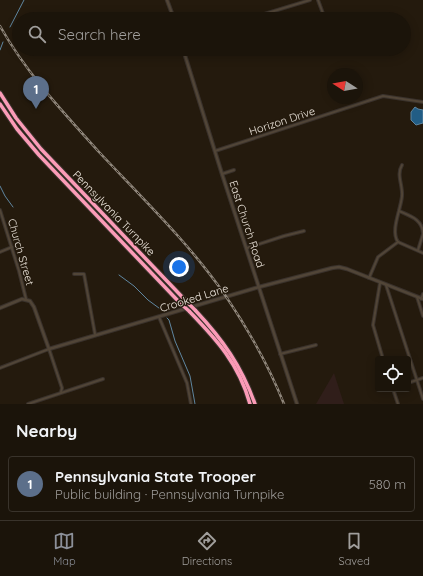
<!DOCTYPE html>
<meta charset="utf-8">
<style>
:root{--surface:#1b140a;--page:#282118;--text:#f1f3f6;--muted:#a09e9c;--line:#39332b;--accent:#8c9099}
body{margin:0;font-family:Quicksand,sans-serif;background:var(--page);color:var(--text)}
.controls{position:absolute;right:12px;bottom:12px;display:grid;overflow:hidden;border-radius:4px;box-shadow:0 2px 10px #0003}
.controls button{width:36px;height:36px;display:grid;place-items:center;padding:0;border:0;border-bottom:1px solid var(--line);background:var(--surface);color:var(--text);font:20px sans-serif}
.compass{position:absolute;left:327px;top:68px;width:36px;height:36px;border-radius:50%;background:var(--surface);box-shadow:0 2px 10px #0003;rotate:281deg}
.you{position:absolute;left:179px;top:267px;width:14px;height:14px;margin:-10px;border:3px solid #fff;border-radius:50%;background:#1a73e8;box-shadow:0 0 0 6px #1a73e833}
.badge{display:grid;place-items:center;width:26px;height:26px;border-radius:50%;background:var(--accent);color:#fff;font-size:13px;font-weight:700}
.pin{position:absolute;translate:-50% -33px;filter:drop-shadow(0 1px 2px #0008)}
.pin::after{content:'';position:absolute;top:21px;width:14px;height:12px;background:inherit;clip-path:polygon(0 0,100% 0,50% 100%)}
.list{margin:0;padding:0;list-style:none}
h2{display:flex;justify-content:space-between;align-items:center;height:52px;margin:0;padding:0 16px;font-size:17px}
h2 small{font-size:13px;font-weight:400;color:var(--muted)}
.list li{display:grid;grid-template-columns:26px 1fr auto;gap:12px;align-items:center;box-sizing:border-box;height:56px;margin:0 8px 8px;padding:0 8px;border:1px solid var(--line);border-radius:4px}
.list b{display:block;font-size:15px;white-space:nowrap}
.list p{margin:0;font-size:13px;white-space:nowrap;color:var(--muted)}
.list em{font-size:13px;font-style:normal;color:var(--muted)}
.icon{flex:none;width:22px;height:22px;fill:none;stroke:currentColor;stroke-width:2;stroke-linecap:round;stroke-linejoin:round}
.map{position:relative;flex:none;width:423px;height:404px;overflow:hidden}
.search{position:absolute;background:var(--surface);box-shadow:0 2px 10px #0003;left:12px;right:12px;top:12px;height:44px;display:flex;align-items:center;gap:10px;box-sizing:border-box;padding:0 14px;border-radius:22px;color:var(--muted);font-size:15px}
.sheet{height:116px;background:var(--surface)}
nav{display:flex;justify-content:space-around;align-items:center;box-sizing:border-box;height:56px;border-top:1px solid var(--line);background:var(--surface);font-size:11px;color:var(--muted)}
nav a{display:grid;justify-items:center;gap:2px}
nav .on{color:var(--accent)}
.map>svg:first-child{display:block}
.industrial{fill:#301e1a}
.water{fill:#225d85;stroke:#5f86a0}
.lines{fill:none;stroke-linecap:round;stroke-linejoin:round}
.stream{stroke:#5f86a0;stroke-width:1}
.minor-casing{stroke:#3a322c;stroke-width:4}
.tertiary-casing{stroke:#3a322c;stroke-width:4.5}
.motorway-casing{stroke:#3a322c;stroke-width:5.5}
.minor{stroke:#514537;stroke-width:2}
.tertiary{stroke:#514537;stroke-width:2.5}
.motorway{stroke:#fb9bb7;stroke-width:3.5}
.rail-casing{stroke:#90877c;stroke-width:2.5}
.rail{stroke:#241a0d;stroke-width:1;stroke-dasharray:3;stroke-linecap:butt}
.motorway-bridge-casing{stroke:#3a322c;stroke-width:5.5;stroke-linecap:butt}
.motorway-bridge{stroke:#fb9bb7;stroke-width:3.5}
.labels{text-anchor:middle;stroke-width:3;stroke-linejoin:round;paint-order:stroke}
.street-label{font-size:11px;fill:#eee7de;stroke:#241a0d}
</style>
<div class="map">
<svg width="423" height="404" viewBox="0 0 423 404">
<rect width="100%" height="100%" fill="#241a0d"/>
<path class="industrial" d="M334 373 344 404H316Z"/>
<path class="water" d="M415 107 418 109 423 110V123L416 125 411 120V112Z"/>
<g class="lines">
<g class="stream">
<path d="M10 27 24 0"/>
<path d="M0 50 3 42"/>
<path d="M0 186 5 196 13 207"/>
<path d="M119 275 134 286 148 300 163 311"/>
<path d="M167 318 169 320 175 341 190 376 195 404"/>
</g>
<g class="minor-casing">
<g id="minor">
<path d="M318 0 325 19"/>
<path d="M248 19 310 0"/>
<path d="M215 151 383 96 423 102"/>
<path d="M222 174 234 170"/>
<path d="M0 210 19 271 26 299"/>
<path d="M399 211C410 216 422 219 423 233"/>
<path d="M398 242C390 231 401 209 402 196 403 185 396 175 402 165"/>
<path d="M398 242 423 253"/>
<path d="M247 248 284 236 304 231"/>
<path d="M418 250 423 234"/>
<path d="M0 252 12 247"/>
<path d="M74 274H84L95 334"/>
<path d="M369 278 378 257 398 242"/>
<path d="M380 283 373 325 383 359"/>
<path d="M386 285 423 399"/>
<path d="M417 297 423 316"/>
<path d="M421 299 423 294"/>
<path d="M159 317 187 383 191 404"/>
<path d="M280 354 316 345"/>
<path d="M0 368 49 349 62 388 61 392"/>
<path d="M408 383 423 378"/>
<path d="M393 389 398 404"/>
<path d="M28 404 103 379"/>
</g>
</g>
<g class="tertiary-casing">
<g id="tertiary">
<path d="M167 0 174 19"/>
<path d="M183 49 222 174 297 404"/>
<path d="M0 308 22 299 30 301 34 307 49 349 259 287 332 268 339 267 347 269 423 299"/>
</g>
</g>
<g class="motorway-casing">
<g id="motorway">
<path d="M0 93 16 118 41 149 187 302"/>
<path d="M0 104 17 129 39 155 181 304"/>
<path d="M195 310C223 340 241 365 255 404"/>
<path d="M189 311C217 340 239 364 250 404"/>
</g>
</g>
<use href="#minor" class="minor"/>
<use href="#tertiary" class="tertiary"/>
<use href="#motorway" class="motorway"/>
<g class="rail-casing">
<path id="rail" d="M0 26C27 74 63 112 99 152 142 198 189 243 225 295 248 329 269 366 284 404"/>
</g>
<use href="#rail" class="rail"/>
<g class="motorway-bridge-casing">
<g id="motorway-bridge">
<path d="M187 302 195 310"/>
<path d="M181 304 189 311"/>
</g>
</g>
<use href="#motorway-bridge" class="motorway-bridge"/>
</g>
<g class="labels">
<g class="street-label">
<text transform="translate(282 121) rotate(-18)" y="4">Horizon Drive</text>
<text transform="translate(114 213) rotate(46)" y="4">Pennsylvania Turnpike</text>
<text transform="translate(247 224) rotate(72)" y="4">East Church Road</text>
<text transform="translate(21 252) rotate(74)" y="4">Church Street</text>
<text transform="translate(194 298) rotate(-17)" y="4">Crooked Lane</text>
</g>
</g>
</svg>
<div class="controls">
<button><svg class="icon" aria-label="locate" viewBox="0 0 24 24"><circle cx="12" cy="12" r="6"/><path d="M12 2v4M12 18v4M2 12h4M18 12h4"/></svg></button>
</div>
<svg class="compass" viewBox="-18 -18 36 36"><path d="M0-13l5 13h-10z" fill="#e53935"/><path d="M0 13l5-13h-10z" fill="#a09e9c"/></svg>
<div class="you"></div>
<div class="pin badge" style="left:36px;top:109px;background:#5c6f8a">1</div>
<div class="search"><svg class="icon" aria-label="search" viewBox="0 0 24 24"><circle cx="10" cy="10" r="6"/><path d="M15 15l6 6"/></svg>Search here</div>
</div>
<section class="sheet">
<h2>Nearby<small></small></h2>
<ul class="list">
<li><span class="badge" style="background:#5c6f8a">1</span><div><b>Pennsylvania State Trooper</b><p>Public building · Pennsylvania Turnpike</p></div><em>580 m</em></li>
</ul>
</section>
<nav>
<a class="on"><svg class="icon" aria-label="map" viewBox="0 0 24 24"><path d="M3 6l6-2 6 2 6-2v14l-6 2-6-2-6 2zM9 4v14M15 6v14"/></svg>Map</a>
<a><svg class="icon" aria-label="directions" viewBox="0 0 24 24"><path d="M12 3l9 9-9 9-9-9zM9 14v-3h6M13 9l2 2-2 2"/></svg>Directions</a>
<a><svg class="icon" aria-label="saved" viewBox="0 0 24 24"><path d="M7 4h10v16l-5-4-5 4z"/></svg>Saved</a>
</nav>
